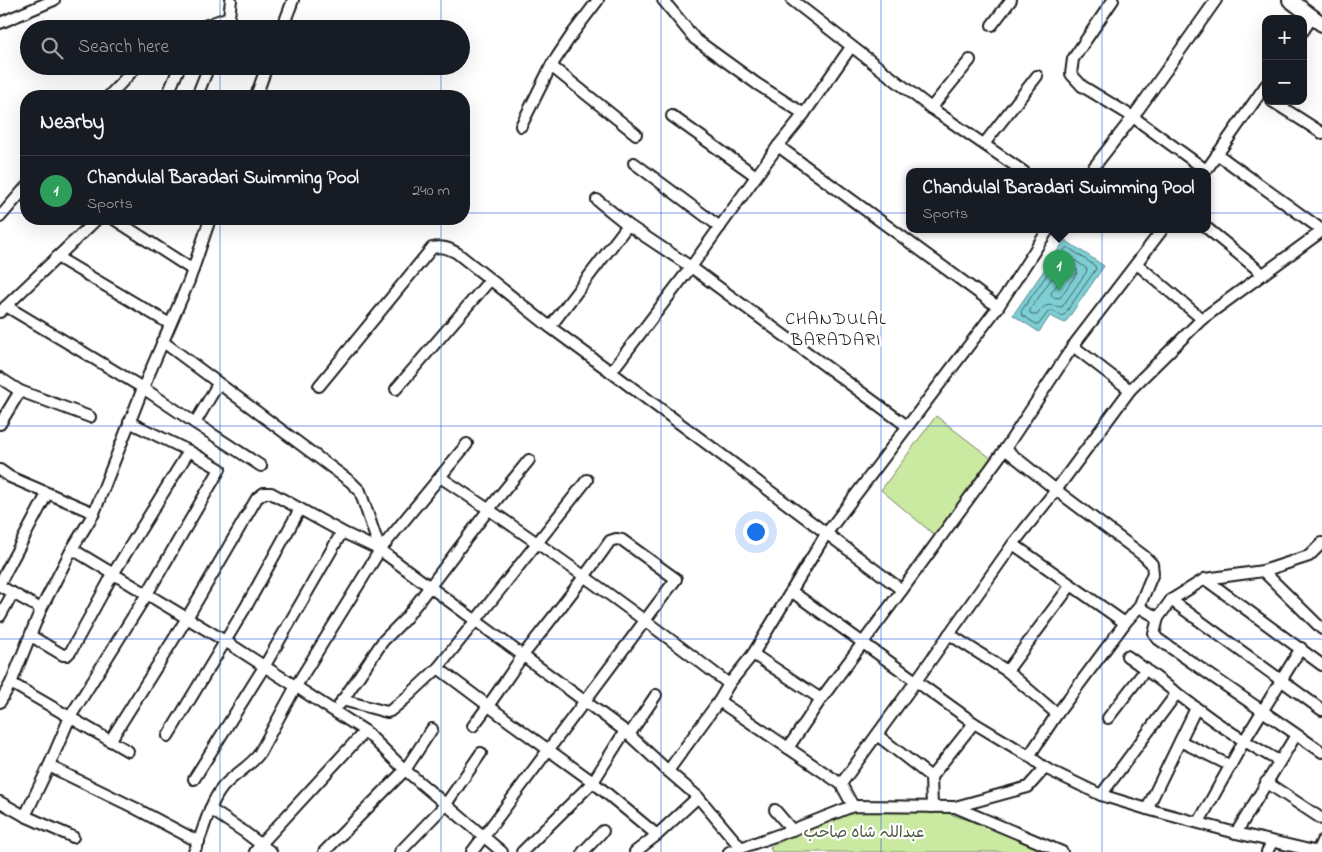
<!DOCTYPE html>
<meta charset="utf-8">
<style>
:root{--surface:#171b24;--page:#20242c;--text:#f1f3f6;--muted:#9ea1a6;--line:#363941;--accent:#919294}
body{margin:0;font-family:"Indie Flower","Playpen Sans Arabic",sans-serif;background:var(--page);color:var(--text)}
.controls{position:absolute;right:15px;top:15px;display:grid;overflow:hidden;border-radius:10px;box-shadow:0 5px 20px #0002}
.controls button{width:45px;height:45px;display:grid;place-items:center;padding:0;border:0;border-bottom:1px solid var(--line);background:var(--surface);color:var(--text);font:25px sans-serif}
.you{position:absolute;left:755px;top:531px;width:18px;height:18px;margin:-12px;border:4px solid #fff;border-radius:50%;background:#1a73e8;box-shadow:0 0 0 8px #1a73e833}
.badge{display:grid;place-items:center;width:32px;height:32px;border-radius:50%;background:var(--accent);color:#fff;font-size:16px;font-weight:700}
.pin{position:absolute;translate:-50% -41px;filter:drop-shadow(0 1px 2px #0008)}
.pin::after{content:'';position:absolute;top:26px;width:18px;height:15px;background:inherit;clip-path:polygon(0 0,100% 0,50% 100%)}
.popup{position:absolute;left:906px;top:168px;width:305px;height:65px;box-sizing:border-box;display:grid;place-content:center;border-radius:10px;background:var(--surface);filter:drop-shadow(0 1px 4px #0005);font-size:16px;white-space:nowrap;color:var(--muted)}
.popup b{font-size:19px;color:var(--text)}
.popup::after{content:'';position:absolute;left:50%;top:100%;margin-left:-10px;border:10px solid transparent;border-top-color:var(--surface)}
.list{margin:0;padding:0;list-style:none}
h2{display:flex;justify-content:space-between;align-items:center;height:65px;margin:0;padding:0 20px;font-size:21px}
h2 small{font-size:16px;font-weight:400;color:var(--muted)}
.list li{display:grid;grid-template-columns:32px 1fr auto;gap:15px;align-items:center;box-sizing:border-box;height:70px;padding:0 20px;border-top:1px solid var(--line)}
.list b{display:block;font-size:19px;white-space:nowrap}
.list p{margin:0;font-size:16px;white-space:nowrap;color:var(--muted)}
.list em{font-size:16px;font-style:normal;color:var(--muted)}
.icon{flex:none;width:28px;height:28px;fill:none;stroke:currentColor;stroke-width:2;stroke-linecap:round;stroke-linejoin:round}
.map{position:relative;flex:none;width:1322px;height:852px;overflow:hidden}
.search{position:absolute;background:var(--surface);box-shadow:0 5px 20px #0002;left:20px;top:20px;width:450px;height:55px;display:flex;align-items:center;gap:12px;box-sizing:border-box;padding:0 18px;border-radius:28px;color:var(--muted);font-size:19px}
.panel{position:absolute;background:var(--surface);box-shadow:0 5px 20px #0002;left:20px;top:90px;width:450px;height:135px;border-radius:20px}
.map>svg:first-child{display:block}
.green{fill:#cae9a1;stroke:#73825e}
.water{fill:#7dcfd4;stroke:#56878a}
.lines{fill:none;stroke-linecap:round;stroke-linejoin:round}
.shore{stroke:#436466;stroke-width:1}
.minor-casing{stroke:#1c1c1c;stroke-width:14}
.secondary-casing{stroke:#1c1c1c;stroke-width:18}
.minor{stroke:#fff;stroke-width:10}
.secondary{stroke:#fff;stroke-width:14}
.grid{fill:none;stroke:#1d4ed8;stroke-width:1;stroke-opacity:0.55}
.labels{text-anchor:middle;stroke-width:4.5;stroke-linejoin:round;paint-order:stroke}
.park-label{font-size:16px;fill:#505a44;stroke:#fff}
.neighbourhood-label{font-size:18px;letter-spacing:1px;fill:#1c1c1c;stroke:#fff}
</style>
<div class="map">
<svg width="1322" height="852" viewBox="0 0 1322 852">
<rect width="100%" height="100%" fill="#fff"/>
<filter id="ink" filterUnits="userSpaceOnUse"><feTurbulence type="fractalNoise" baseFrequency=".02" numOctaves="2"/><feDisplacementMap in="SourceGraphic" scale="10" xChannelSelector="R" yChannelSelector="G"/><feConvolveMatrix kernelMatrix="1 2 1 2 8 2 1 2 1" color-interpolation-filters="sRGB"/></filter>
<g filter="url(#ink)">
<g class="green">
<path d="M936 416 996 462 937 537 881 490Z"/>
<path d="M855 808 942 811 1049 849 1048 852H772L770 847 830 817Z"/>
</g>
<path class="water" d="M1065 240 1104 266 1065 323 1050 316 1039 332 1013 315Z"/>
<g class="lines">
<g class="shore">
<path d="M1066 248H1069L1095 266 1096 269 1064 315 1062 316 1053 311H1049L1039 324H1036L1022 315 1021 312Z"/>
<path d="M1067 257H1070L1086 268 1087 271 1062 307C1048 306 1047 301 1037 315H1034L1030 313V310Z"/>
<path d="M1072 267 1077 270V273L1060 298 1052 297 1051 293 1069 268Z"/>
</g>
<g class="minor-casing">
<g id="minor">
<path d="M663 0 695 39 757 84 804 114"/>
<path d="M792 0 931 108 1024 172"/>
<path d="M1113 0 1073 59 1071 74 1082 86 1133 117 1206 170"/>
<path d="M0 23 54 0"/>
<path d="M992 25 1011 0"/>
<path d="M196 29 229 17 231 0"/>
<path d="M282 29 293 0"/>
<path d="M1303 31 1313 16"/>
<path d="M551 66 636 134"/>
<path d="M109 96 137 66"/>
<path d="M167 96 180 66"/>
<path d="M197 96 209 66"/>
<path d="M256 96 267 66"/>
<path d="M1272 101 1322 133"/>
<path d="M931 108 970 60"/>
<path d="M672 116 756 176"/>
<path d="M521 126 551 66 573 33 598 0"/>
<path d="M984 144 1037 76"/>
<path d="M778 146 998 307"/>
<path d="M1217 154 1322 230"/>
<path d="M634 163 720 227"/>
<path d="M1090 172 1133 117 1216 0"/>
<path d="M1205 172 1266 85"/>
<path d="M597 200 628 225 691 267 907 426"/>
<path d="M0 217 26 187"/>
<path d="M114 219 193 270"/>
<path d="M1208 229 1263 274"/>
<path d="M57 257 170 324"/>
<path d="M1137 264 1202 319"/>
<path d="M6 306 143 388 195 423 261 466"/>
<path d="M0 312 97 219"/>
<path d="M550 327 628 225"/>
<path d="M162 341 351 482 360 491 380 550 625 731 668 771 698 797 741 848"/>
<path d="M1073 346 1130 390"/>
<path d="M611 372 691 267 778 146 804 114 851 47"/>
<path d="M0 378 20 391 90 417"/>
<path d="M319 386 432 248C442 246 448 248 457 253L550 327 611 372 902 590"/>
<path d="M396 389 490 280"/>
<path d="M195 423 218 384"/>
<path d="M0 424 20 391"/>
<path d="M1005 449 1056 490 1144 556 1152 564 1153 573 1139 607 1125 623 1013 544"/>
<path d="M0 470 10 477 94 513"/>
<path d="M440 477C539 542 635 612 729 684"/>
<path d="M72 549 225 641 365 731 405 770 502 852"/>
<path d="M380 550 467 444"/>
<path d="M1263 571 1322 629"/>
<path d="M1205 579 1322 665"/>
<path d="M0 583 47 494"/>
<path d="M0 586 41 609"/>
<path d="M791 591 974 723 1029 756 1045 768 1101 795 1147 809 1236 833 1318 852"/>
<path d="M1171 600 1322 710"/>
<path d="M1139 607 1158 618 1171 600 1205 579 1263 571 1309 556 1322 543"/>
<path d="M0 616 13 593"/>
<path d="M1158 618 1154 634 1158 639 1322 752"/>
<path d="M949 634 1007 671 1057 714 1029 756"/>
<path d="M31 636 63 655H67L71 651 113 574 189 451"/>
<path d="M753 654 821 699 902 590 1005 449 1073 346 1162 230"/>
<path d="M1127 656C1150 672 1172 690 1195 707 1221 727 1250 745 1279 761"/>
<path d="M438 668 510 722 593 782 657 835"/>
<path d="M1007 671 1071 585"/>
<path d="M11 683 128 751"/>
<path d="M342 700 387 712 390 711 406 698 438 668 587 480"/>
<path d="M719 701 841 784 853 806"/>
<path d="M0 702 11 683 41 609 72 549 94 513 143 388 189 281 210 219"/>
<path d="M340 704 383 641 405 619 489 509 529 460"/>
<path d="M1057 714 1125 623"/>
<path d="M1108 718 1146 669"/>
<path d="M629 735 656 695"/>
<path d="M877 735 931 777 932 807"/>
<path d="M168 736 247 605 300 509"/>
<path d="M110 741 187 618 257 498 264 493H271L342 532 380 550 296 686 259 754C249 768 233 774 222 788 208 806 204 831 194 852"/>
<path d="M1180 741 1231 766"/>
<path d="M788 748 821 699"/>
<path d="M49 766 133 807 199 842"/>
<path d="M668 771 719 701 729 684 753 654 826 534 998 307 1048 230"/>
<path d="M931 777 974 723"/>
<path d="M194 779 264 667 342 532"/>
<path d="M1266 782 1322 819"/>
<path d="M841 784 916 681 1013 544 1056 490 1130 390 1202 319 1322 231"/>
<path d="M1101 795 1177 693"/>
<path d="M0 802 25 816 73 837"/>
<path d="M955 807 1028 787 1045 768"/>
<path d="M210 809 243 831 271 852"/>
<path d="M1147 809 1196 708"/>
<path d="M775 810 792 830"/>
<path d="M25 816 49 766 70 717 147 594 220 469 189 451 129 422"/>
<path d="M1199 822 1244 741 1301 648"/>
<path d="M1236 833 1296 735"/>
<path d="M255 852 261 844 365 731"/>
<path d="M324 852 405 770 432 729"/>
<path d="M400 852 446 804 481 753"/>
<path d="M472 852 676 579 622 540 616 539 610 541C583 580 553 617 524 654 507 678 491 703 473 726"/>
<path d="M522 852 593 782 625 731"/>
<path d="M583 852 603 831"/>
<path d="M635 852 657 835 698 797"/>
<path d="M729 852 792 830 853 806 955 807 1062 852"/>
<path d="M1267 852 1272 842"/>
<path d="M1317 852 1322 841"/>
</g>
</g>
<g class="secondary-casing">
<path id="secondary" d="M1290 0 1322 24"/>
</g>
<use href="#minor" class="minor"/>
<use href="#secondary" class="secondary"/>
</g>
</g>
<path class="grid" d="M220 0V29M441 0V29M661 0V852M881 0V852M1102 0V852M220 66V96M441 66V96M0 213H26M464 213H1322M220 219V852M441 219V852M0 426H1322M0 639H1322"/>
<g class="labels">
<g class="park-label">
<text x="864" y="837">عبداللہ شاہ صاحب</text>
</g>
<g class="neighbourhood-label">
<text x="836" y="324">CHANDULAL<tspan x="836" dy="21">BARADARI</tspan></text>
</g>
</g>
</svg>
<div class="controls">
<button>+</button>
<button>−</button>
</div>
<div class="you"></div>
<div class="pin badge" style="left:1059px;top:291px;background:#2e9e5b">1</div>
<div class="popup"><b>Chandulal Baradari Swimming Pool</b>Sports</div>
<div class="search"><svg class="icon" aria-label="search" viewBox="0 0 24 24"><circle cx="10" cy="10" r="6"/><path d="M15 15l6 6"/></svg>Search here</div>
<section class="panel">
<h2>Nearby<small></small></h2>
<ul class="list">
<li><span class="badge" style="background:#2e9e5b">1</span><div><b>Chandulal Baradari Swimming Pool</b><p>Sports</p></div><em>240 m</em></li>
</ul>
</section>
</div>
